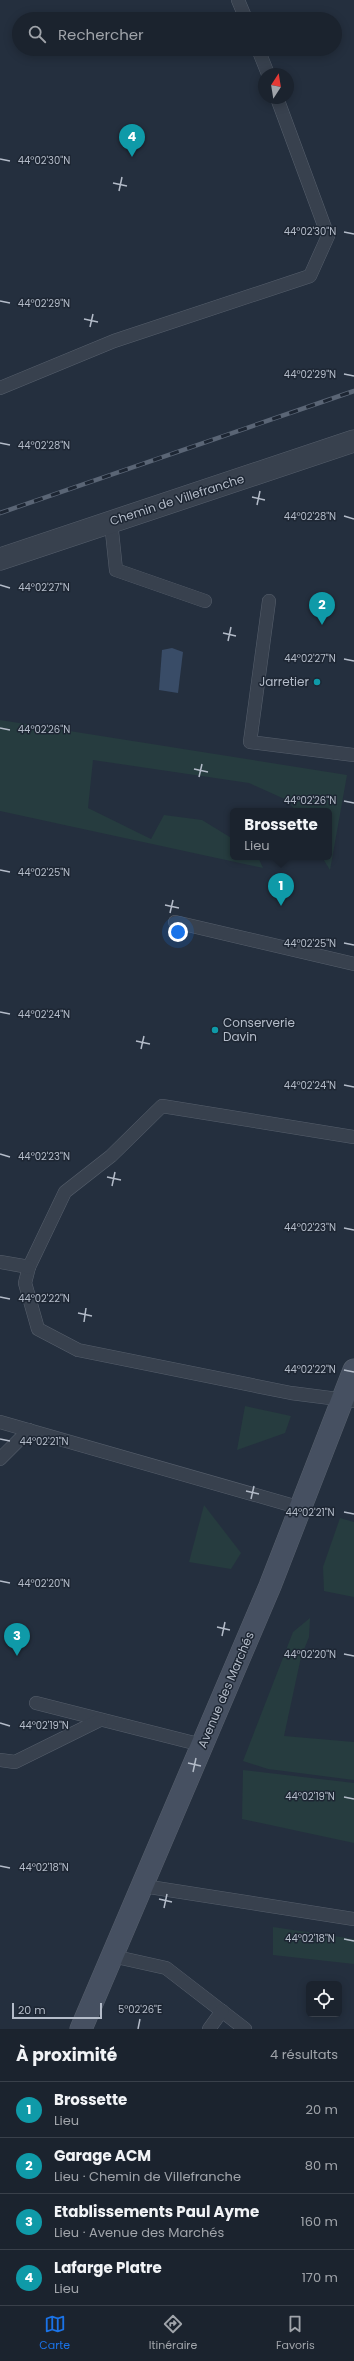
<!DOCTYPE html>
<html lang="fr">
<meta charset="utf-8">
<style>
:root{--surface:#1b232e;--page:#242b36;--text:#f1f3f6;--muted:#a0a4aa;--line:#39404a;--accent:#1a73e8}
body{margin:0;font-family:Poppins,sans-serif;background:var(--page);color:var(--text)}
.controls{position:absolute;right:12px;bottom:12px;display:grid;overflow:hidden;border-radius:6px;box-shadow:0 2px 10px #0003}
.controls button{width:36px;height:36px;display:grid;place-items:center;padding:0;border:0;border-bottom:1px solid var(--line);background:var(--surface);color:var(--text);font:20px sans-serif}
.compass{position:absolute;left:258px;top:68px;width:36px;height:36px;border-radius:50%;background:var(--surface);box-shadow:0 2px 10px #0003;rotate:12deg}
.scale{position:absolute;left:12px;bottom:10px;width:90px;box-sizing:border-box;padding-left:4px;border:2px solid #b4bcc9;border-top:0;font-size:11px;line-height:14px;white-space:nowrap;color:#b4bcc9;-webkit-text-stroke:3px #1d2633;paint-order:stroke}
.you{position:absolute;left:178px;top:932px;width:14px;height:14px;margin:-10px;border:3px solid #fff;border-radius:50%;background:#1a73e8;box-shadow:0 0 0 6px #1a73e833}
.badge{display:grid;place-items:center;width:26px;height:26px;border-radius:50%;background:var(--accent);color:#fff;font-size:13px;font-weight:700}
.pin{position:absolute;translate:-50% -33px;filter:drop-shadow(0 1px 2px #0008)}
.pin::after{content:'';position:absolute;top:21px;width:14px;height:12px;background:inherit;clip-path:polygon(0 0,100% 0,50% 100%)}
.popup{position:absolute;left:230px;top:808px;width:102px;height:52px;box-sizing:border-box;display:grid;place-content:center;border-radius:6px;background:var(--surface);filter:drop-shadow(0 1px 3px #0005);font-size:13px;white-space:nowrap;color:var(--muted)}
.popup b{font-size:15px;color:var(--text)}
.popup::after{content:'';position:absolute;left:50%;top:100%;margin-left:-8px;border:8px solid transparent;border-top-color:var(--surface)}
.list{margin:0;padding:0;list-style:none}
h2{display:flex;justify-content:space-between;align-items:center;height:52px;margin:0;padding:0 16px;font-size:17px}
h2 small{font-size:13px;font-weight:400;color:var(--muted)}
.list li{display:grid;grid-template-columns:26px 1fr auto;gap:12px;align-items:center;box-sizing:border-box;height:56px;padding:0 16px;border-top:1px solid var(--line)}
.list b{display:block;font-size:15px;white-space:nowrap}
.list p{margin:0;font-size:13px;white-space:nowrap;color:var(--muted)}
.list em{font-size:13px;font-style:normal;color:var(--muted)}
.icon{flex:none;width:22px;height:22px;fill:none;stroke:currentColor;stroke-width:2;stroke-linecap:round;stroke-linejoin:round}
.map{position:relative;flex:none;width:354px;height:2029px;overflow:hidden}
.search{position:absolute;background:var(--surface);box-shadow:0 2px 10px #0003;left:12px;right:12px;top:12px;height:44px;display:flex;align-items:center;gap:10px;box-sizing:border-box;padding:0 14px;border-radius:22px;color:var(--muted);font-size:15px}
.sheet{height:276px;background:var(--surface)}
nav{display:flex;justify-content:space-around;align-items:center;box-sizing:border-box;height:56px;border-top:1px solid var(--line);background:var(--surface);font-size:11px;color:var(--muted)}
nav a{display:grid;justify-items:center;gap:2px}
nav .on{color:var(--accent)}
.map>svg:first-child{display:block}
.green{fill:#263c3f}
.water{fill:#394c67}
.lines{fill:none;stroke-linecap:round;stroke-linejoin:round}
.lane-casing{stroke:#565f6c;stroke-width:14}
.street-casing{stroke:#565f6c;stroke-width:23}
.secondary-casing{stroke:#565f6c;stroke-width:23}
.lane{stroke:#38414e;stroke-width:13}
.street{stroke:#38414e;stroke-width:22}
.secondary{stroke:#465061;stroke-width:22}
.rail-casing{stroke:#5a6575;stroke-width:4.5}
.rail{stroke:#1d2633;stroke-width:3;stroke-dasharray:9;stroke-linecap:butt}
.ticks{fill:none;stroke:#b4bcc9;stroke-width:1.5}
.culture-dot{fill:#0f9aa8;stroke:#1d2633;stroke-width:1.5}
.labels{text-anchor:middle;stroke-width:3;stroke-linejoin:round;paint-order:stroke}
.street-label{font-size:12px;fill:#b4bcc9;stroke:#1d2633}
.poi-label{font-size:12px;fill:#b4bcc9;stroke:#1d2633;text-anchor:end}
.ticks-label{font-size:10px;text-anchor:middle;fill:#b4bcc9;stroke:#1d2633;stroke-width:3;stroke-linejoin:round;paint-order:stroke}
</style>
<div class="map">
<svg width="354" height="2029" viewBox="0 0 354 2029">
<rect width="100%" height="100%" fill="#242f3e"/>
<g class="green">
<path d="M0 720 347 775 330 870 322 857H329V811H295L289 801 249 783 93 760 88 808 151 839 164 815 202 820 233 839V857H258L263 868 0 811Z"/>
<path d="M245 1406 291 1416 285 1433 237 1450Z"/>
<path d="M204 1505 241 1553 231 1569 189 1562Z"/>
<path d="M340 1518 354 1522V1597L324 1591 323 1567Z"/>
<path d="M310 1618 309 1637 301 1657 284 1736 354 1742V1780L268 1769 243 1761 293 1632Z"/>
<path d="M243 1770 354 1783V1843L242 1819Z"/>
<path d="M273 1927 354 1939V1964L273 1955Z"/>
</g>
<path class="water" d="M172 648 183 652 178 693 159 690 162 650Z"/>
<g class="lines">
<g class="lane-casing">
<g id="lane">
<path d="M238 0 246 19"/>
<path d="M258 49 268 74"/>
<path d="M0 388 114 341 310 276 328 236 277 98"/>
<path d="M111 522 116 570 205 601"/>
<path d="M269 601 250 742 354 755"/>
<path d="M175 922 354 964"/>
<path d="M354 1137 162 1106 111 1156 65 1192 29 1267 25 1283 38 1329 78 1350 291 1393 354 1401"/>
<path d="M0 1262 29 1267"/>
<path d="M0 1422 301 1508"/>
<path d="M0 1459 29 1430"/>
<path d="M36 1703 202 1745"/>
<path d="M0 1760 15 1762 100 1720"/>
<path d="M143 1886 354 1919"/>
<path d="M112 1956 166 1968 245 2029"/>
<path d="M209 2029 222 2011"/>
</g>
</g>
<g class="street-casing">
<path id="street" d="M0 559 354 441"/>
</g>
<g class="secondary-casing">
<path id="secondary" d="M81 2029 270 1586 354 1370"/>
</g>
<use href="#lane" class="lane"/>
<use href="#street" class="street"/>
<use href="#secondary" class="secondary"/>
<g class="rail-casing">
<path id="rail" d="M0 513 354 391"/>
</g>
<use href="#rail" class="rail"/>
</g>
<path class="ticks" d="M0 159 10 161M113 183 127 186M119 191 122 177M344 232 354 234M0 301 10 303M84 319 98 322M90 327 93 314M344 374 354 376M0 443 10 445M252 497 265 500M257 505 260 491M344 516 354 519M0 585 10 588M223 633 236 636M228 641 231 627M344 659 354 661M0 728 10 730M194 769 208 772M199 777 202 764M344 801 354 803M0 870 10 872M165 905 179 908M170 913 173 900M344 943 354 945M0 1012 10 1014M136 1041 150 1044M141 1049 144 1036M344 1085 354 1087M0 1154 10 1157M107 1177 121 1180M112 1186 115 1172M344 1228 354 1230M0 1297 10 1299M78 1313 92 1316M84 1322 86 1308M344 1370 354 1372M0 1439 10 1441M246 1491 259 1494M251 1499 254 1486M344 1512 354 1514M0 1581 10 1583M217 1627 230 1630M222 1636 225 1622M344 1654 354 1656M0 1723 10 1726M188 1763 201 1766M193 1772 196 1758M344 1797 354 1799M0 1866 10 1868M159 1899 172 1902M164 1908 167 1894M344 1939 354 1941M138 2029 140 2019"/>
<g class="culture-dot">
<circle cx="317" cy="682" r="4"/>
<circle cx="215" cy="1030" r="4"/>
</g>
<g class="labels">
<g class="street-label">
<text transform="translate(177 500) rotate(-18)" y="4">Chemin de Villefranche</text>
<text transform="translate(226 1690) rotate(-67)" y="4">Avenue des Marchés</text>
</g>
<g class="poi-label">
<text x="309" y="686">Jarretier</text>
<text x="223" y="1027" text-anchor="start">Conserverie<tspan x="223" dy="14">Davin</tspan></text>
</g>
</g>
<g class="ticks-label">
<text x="44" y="164">44°02'30"N</text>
<text x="310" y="235">44°02'30"N</text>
<text x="44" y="307">44°02'29"N</text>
<text x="310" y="378">44°02'29"N</text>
<text x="44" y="449">44°02'28"N</text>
<text x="310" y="520">44°02'28"N</text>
<text x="44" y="591">44°02'27"N</text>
<text x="310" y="662">44°02'27"N</text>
<text x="44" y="733">44°02'26"N</text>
<text x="310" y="804">44°02'26"N</text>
<text x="44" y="876">44°02'25"N</text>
<text x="310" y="947">44°02'25"N</text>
<text x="44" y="1018">44°02'24"N</text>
<text x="310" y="1089">44°02'24"N</text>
<text x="44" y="1160">44°02'23"N</text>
<text x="310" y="1231">44°02'23"N</text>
<text x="44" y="1302">44°02'22"N</text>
<text x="310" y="1373">44°02'22"N</text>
<text x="44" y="1445">44°02'21"N</text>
<text x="310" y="1516">44°02'21"N</text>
<text x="44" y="1587">44°02'20"N</text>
<text x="310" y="1658">44°02'20"N</text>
<text x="44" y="1729">44°02'19"N</text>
<text x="310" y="1800">44°02'19"N</text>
<text x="44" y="1871">44°02'18"N</text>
<text x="310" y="1942">44°02'18"N</text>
<text x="140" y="2013">5°02'26"E</text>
</g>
</svg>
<div class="controls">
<button><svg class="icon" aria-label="locate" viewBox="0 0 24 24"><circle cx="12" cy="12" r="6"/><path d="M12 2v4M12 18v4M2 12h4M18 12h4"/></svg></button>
</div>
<svg class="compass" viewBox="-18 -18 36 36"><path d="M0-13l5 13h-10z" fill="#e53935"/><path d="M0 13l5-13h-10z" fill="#a0a4aa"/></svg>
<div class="scale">20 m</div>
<div class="you"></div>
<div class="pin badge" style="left:281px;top:906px;background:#0f9aa8">1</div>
<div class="popup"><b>Brossette</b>Lieu</div>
<div class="pin badge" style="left:322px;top:625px;background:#0f9aa8">2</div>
<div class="pin badge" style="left:17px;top:1656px;background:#0f9aa8">3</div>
<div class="pin badge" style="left:132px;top:157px;background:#0f9aa8">4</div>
<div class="search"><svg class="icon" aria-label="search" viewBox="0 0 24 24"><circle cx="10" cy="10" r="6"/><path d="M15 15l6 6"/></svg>Rechercher</div>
</div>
<section class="sheet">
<h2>À proximité<small>4 résultats</small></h2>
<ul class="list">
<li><span class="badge" style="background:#0f9aa8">1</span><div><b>Brossette</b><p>Lieu</p></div><em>20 m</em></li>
<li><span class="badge" style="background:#0f9aa8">2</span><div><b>Garage ACM</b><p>Lieu · Chemin de Villefranche</p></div><em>80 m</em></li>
<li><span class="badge" style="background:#0f9aa8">3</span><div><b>Etablissements Paul Ayme</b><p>Lieu · Avenue des Marchés</p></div><em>160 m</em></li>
<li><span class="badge" style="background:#0f9aa8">4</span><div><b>Lafarge Platre</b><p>Lieu</p></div><em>170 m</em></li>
</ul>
</section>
<nav>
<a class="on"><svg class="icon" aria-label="map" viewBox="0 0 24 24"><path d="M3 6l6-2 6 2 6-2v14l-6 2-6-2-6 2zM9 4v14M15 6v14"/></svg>Carte</a>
<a><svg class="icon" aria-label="directions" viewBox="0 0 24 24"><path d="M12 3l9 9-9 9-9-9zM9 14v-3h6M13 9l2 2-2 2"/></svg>Itinéraire</a>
<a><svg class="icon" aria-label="saved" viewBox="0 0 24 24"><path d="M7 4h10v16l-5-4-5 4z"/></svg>Favoris</a>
</nav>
